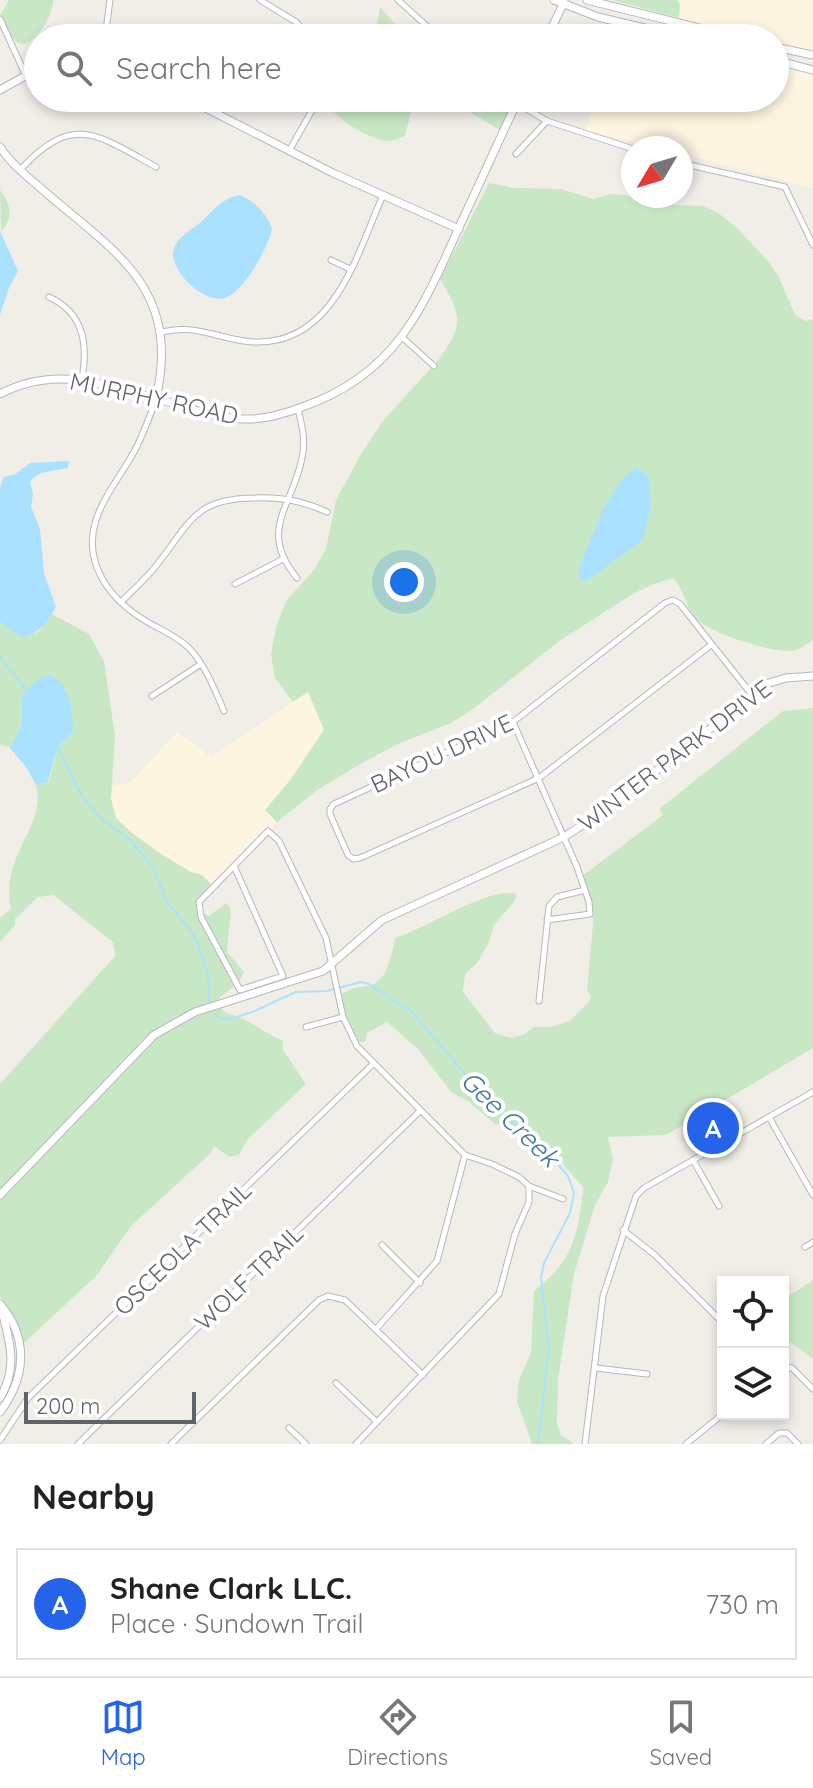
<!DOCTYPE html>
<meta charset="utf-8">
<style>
:root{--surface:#fff;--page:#f2f2f2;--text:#222;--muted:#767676;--line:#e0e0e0;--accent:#2563eb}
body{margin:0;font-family:Quicksand,sans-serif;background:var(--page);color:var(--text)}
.controls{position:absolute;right:24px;bottom:24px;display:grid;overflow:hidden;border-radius:0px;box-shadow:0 4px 12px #0003}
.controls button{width:72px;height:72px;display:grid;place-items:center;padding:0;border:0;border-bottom:2px solid var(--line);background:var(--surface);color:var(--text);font:40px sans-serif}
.compass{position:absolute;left:621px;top:136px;width:72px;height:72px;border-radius:50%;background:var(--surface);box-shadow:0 4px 12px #0003;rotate:232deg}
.scale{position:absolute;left:24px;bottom:20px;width:172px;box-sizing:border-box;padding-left:8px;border:4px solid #5f6468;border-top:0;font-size:22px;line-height:28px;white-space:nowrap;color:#5f6468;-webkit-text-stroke:6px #fff;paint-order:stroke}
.you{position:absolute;left:404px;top:582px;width:28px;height:28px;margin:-20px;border:6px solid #fff;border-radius:50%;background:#1a73e8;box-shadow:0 0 0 12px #1a73e833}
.badge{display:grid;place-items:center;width:52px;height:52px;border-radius:50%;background:var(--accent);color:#fff;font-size:26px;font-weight:700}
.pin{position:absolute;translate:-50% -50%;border:4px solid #fff;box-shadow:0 2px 8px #0006}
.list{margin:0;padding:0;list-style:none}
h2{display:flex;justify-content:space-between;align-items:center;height:104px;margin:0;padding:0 32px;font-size:34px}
h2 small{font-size:26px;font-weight:400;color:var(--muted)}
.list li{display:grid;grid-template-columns:52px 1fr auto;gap:24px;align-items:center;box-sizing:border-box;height:112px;margin:0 16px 16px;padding:0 16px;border:2px solid var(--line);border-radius:0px}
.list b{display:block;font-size:30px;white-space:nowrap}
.list p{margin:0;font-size:26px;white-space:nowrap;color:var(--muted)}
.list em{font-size:26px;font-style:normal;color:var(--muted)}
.icon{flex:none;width:44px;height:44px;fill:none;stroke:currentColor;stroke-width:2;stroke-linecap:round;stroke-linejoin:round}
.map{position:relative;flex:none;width:813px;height:1444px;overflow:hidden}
.search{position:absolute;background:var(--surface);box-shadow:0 4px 12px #0003;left:24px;right:24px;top:24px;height:88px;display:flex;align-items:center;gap:20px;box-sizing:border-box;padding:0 28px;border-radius:44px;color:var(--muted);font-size:30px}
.sheet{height:232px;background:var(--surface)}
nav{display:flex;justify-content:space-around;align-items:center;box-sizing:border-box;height:112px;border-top:2px solid var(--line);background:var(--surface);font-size:22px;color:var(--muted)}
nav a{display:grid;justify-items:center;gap:4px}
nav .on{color:var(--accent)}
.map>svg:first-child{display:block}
.commercial{fill:#fef5e0}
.green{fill:#c8e8c5}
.water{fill:#aae1ff}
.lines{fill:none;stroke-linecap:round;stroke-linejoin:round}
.stream{stroke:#aae1ff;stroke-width:2}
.street-casing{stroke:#b5b8bc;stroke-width:7}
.secondary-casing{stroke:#b4b8bc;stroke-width:9}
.street{stroke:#fff;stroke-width:5}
.secondary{stroke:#fff;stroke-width:7}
.labels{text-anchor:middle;stroke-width:8;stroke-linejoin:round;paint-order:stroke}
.street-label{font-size:24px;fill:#5f6468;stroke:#fff}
.water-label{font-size:26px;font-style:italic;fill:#3f77a1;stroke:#fff}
</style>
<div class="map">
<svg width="813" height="1444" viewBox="0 0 813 1444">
<rect width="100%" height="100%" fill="#f1eee8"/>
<g class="commercial">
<path d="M677 0H813V52L775 43V38H753L679 18 680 7Z"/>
<path d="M775 65 813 76V188L681 154V148H657L585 130 598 98H775Z"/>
<path d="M308 692 324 730 291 779 266 809 277 822 271 828 268 827 206 890 210 884 202 875 191 872 164 856 132 833 116 818 111 799 113 786 131 782 178 732 211 757Z"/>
</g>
<g class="green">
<path d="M9 0H53C54 15 30 58 13 39 7 33 5 21 1 14Z"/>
<path d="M612 0H677L680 4 679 18Z"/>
<path d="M380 7 402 32 412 38H374Z"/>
<path d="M327 98H417L414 100 405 136C400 138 392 141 387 141 368 139 328 116 327 98Z"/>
<path d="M447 98H510L506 110 510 112 501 131Z"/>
<path d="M489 183 515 188 561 189 593 199 612 194 642 197 675 205 703 206 717 212 738 229 768 261 779 277 795 315 806 321 813 319V640C808 643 801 649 796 650 778 656 714 634 699 621 685 609 685 590 673 578L651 585 631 595 558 642 472 710 451 723 400 743 364 762 317 790 277 822 265 810 291 779 324 730 308 692 293 702 275 678 271 654 276 627 286 601 313 571 326 549 336 500 360 456 382 422 431 368 434 370 438 366 436 363C463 326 464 319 440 279Z"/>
<path d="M0 190C12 205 13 218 1 232Z"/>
<path d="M52 614 89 634 104 661 115 736 111 799 116 818 132 833 164 856 191 872 202 875 211 884 196 900 198 918 234 986 215 1002 176 1018 152 1033 0 1190V1084L115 956 113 942 53 895 38 897 15 919V925L0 942V918L11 909C0 853 47 827 36 785L49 782 58 747 73 732 66 689 21 696C22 716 23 732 9 747L0 745V622L21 637 38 632Z"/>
<path d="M813 708V1048L666 1135 608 1137 613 1159 608 1182 595 1205 574 1274 558 1380 557 1424 561 1435 574 1444H532L517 1401 519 1380 531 1353 534 1291C563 1269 575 1248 580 1212 581 1203 583 1196 583 1187L547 1146 521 1128 495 1124 469 1102 451 1092 419 1050 387 1022 367 1033 365 1042H358L346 1015 341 995C354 985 358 989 372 985 388 979 392 953 395 938 426 929 490 885 517 894L514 902 494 925 489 942 478 962 465 974 463 992 495 1033 512 1038 525 1034 534 1027H551L570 1021 589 1002 591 996 587 991 594 913 578 879 663 815 659 809 783 711Z"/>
<path d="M226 903 231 908 227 952 244 972 239 981 204 916V914L209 916Z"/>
<path d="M220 1008C228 1015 236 1015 245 1020 258 1027 269 1035 283 1041V1050L306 1084 248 1139 239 1155 229 1157 214 1146 211 1153 131 1226 97 1275 23 1344 13 1315 0 1297V1200L156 1037 178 1023Z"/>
<path d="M813 1280V1359L783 1337V1300Z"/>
</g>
<g class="water">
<path d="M240 195C255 202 267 213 272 229 268 248 243 294 224 298 203 304 166 268 174 248 178 237 192 229 201 222 214 210 222 198 240 195Z"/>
<path d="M0 231 18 271 8 290 0 315Z"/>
<path d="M69 461 68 468C54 471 38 470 30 482L33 494 31 507 40 529 44 573 56 607C47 623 39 634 21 637L0 622V487L4 477 14 475 30 463Z"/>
<path d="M635 467 648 475 651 503 643 540 588 580 582 581 579 577V568C593 535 606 490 635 467Z"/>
<path d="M50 675C70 684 73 711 73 732L58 747 48 782 36 785 26 767 9 747C23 732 23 716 21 696L38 679Z"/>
</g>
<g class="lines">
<g class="stream">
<path d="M0 657 27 691"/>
<path d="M57 746 80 793 100 818 129 839 153 867 167 902 194 935 208 973 209 1001"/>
<path d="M213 1014 222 1019H230L252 1012 296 992 327 991 361 982 369 984 412 1012 462 1070 481 1099 539 1142 568 1176 574 1193 570 1213 544 1263 541 1277 549 1348 538 1444"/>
</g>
<g class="street-casing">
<g id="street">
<path d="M260 0 296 22 312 38"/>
<path d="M398 0 440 38"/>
<path d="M0 19 25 74"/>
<path d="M105 38 110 0"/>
<path d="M517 103 547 121"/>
<path d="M289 151 319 98"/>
<path d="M516 154 547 121 633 149"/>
<path d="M681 163 785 187 813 245"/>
<path d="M20 170C73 112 98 135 156 167"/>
<path d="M331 260 350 269"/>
<path d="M49 297C84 313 88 344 82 379"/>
<path d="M161 332C174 330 186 328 198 331 217 334 234 341 253 342 334 346 357 254 383 195"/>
<path d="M402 337 434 366"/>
<path d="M156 399C150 416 144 433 135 450 123 473 104 495 96 520 83 561 107 596 141 618 156 628 174 634 188 647 205 664 215 690 224 711"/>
<path d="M297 578C257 530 293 506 302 458 306 441 302 425 298 409"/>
<path d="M235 584 283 559"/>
<path d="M121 602C134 589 148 577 159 562 191 521 196 498 255 498 282 497 303 501 327 512"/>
<path d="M711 645 539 778 360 858 353 859 348 855 330 814V809L334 804 513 722 665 603 673 600 680 604 752 695"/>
<path d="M152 696 201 664"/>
<path d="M513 722 577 867 589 902 590 914 547 920"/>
<path d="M234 866 283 976 240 990 201 917 199 902 268 831 279 841 326 938 343 1017 357 1046 465 1155 492 1164 519 1177 529 1186 563 1199"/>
<path d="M539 1001 549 906 557 897 585 890"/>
<path d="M306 1027 343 1017"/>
<path d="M769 1117 813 1195"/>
<path d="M693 1160 719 1206"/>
<path d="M623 1230 655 1255 723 1323"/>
<path d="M382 1245 420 1283"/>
<path d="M805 1247 813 1242"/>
<path d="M376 1329 437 1261 465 1155"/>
<path d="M783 1367 792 1368 813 1389"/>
<path d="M596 1368 647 1374"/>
<path d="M336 1383 377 1422"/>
<path d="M289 1428 306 1444"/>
<path d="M0 1440 28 1398 373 1064"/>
<path d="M78 1444 420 1111"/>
<path d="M171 1444 319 1300 328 1296 345 1300 423 1375"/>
<path d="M356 1444 499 1294 515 1234 529 1202V1187"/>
<path d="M585 1444 603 1296 636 1196 644 1188 813 1092"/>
<path d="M686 1444 723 1414"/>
<path d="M766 1444 779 1433H787L798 1444"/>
</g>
</g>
<g class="secondary-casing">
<g id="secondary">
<path d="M554 0 598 17 686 38"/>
<path d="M587 0 739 38"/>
<path d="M547 38 564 2"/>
<path d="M775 47 813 55"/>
<path d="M775 60 813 70"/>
<path d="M0 90 38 69"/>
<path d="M186 98 333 173 459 229"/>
<path d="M0 147C11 164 28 177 44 191 117 254 181 288 156 399"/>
<path d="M0 394C52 367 95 382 148 396 179 404 210 418 242 419 262 420 284 414 302 407 396 375 423 308 460 225 480 183 499 140 519 98"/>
<path d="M0 1195 154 1035 195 1012 323 971 382 920 564 837 607 809 769 683 786 678 813 676"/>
<path d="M0 1304C29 1338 26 1378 0 1412"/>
<path d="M0 1398C19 1366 9 1340 1 1307"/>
</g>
</g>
<use href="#street" class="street"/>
<use href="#secondary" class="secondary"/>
</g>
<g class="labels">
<g class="street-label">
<text transform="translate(154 399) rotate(12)" y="8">MURPHY ROAD</text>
<text transform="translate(442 754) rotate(-25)" y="8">BAYOU DRIVE</text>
<text transform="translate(675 756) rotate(-37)" y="8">WINTER PARK DRIVE</text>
<text transform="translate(183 1249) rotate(-44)" y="8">OSCEOLA TRAIL</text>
<text transform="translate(249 1278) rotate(-44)" y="8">WOLF TRAIL</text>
</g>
<g class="water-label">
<text transform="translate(510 1119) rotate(44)" y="9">Gee Creek</text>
</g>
</g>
</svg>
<div class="controls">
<button><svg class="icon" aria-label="locate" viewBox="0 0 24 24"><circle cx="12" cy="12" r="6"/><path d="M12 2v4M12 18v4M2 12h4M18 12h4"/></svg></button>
<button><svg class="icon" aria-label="layers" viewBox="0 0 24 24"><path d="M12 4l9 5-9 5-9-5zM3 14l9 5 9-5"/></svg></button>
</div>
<svg class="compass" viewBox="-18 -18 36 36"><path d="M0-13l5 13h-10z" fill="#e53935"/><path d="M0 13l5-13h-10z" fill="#767676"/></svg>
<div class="scale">200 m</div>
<div class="you"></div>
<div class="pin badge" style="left:713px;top:1128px">A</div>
<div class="search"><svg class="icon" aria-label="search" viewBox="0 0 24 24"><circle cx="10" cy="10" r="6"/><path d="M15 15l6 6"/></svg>Search here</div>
</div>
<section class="sheet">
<h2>Nearby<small></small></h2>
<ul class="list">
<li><span class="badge">A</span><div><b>Shane Clark LLC.</b><p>Place · Sundown Trail</p></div><em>730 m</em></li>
</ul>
</section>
<nav>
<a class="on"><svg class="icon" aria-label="map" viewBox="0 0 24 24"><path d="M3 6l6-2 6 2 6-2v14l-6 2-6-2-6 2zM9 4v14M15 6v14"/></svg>Map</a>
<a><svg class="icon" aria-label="directions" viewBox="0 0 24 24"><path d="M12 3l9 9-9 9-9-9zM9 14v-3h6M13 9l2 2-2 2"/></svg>Directions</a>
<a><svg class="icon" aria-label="saved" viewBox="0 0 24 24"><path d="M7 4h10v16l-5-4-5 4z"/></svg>Saved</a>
</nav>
